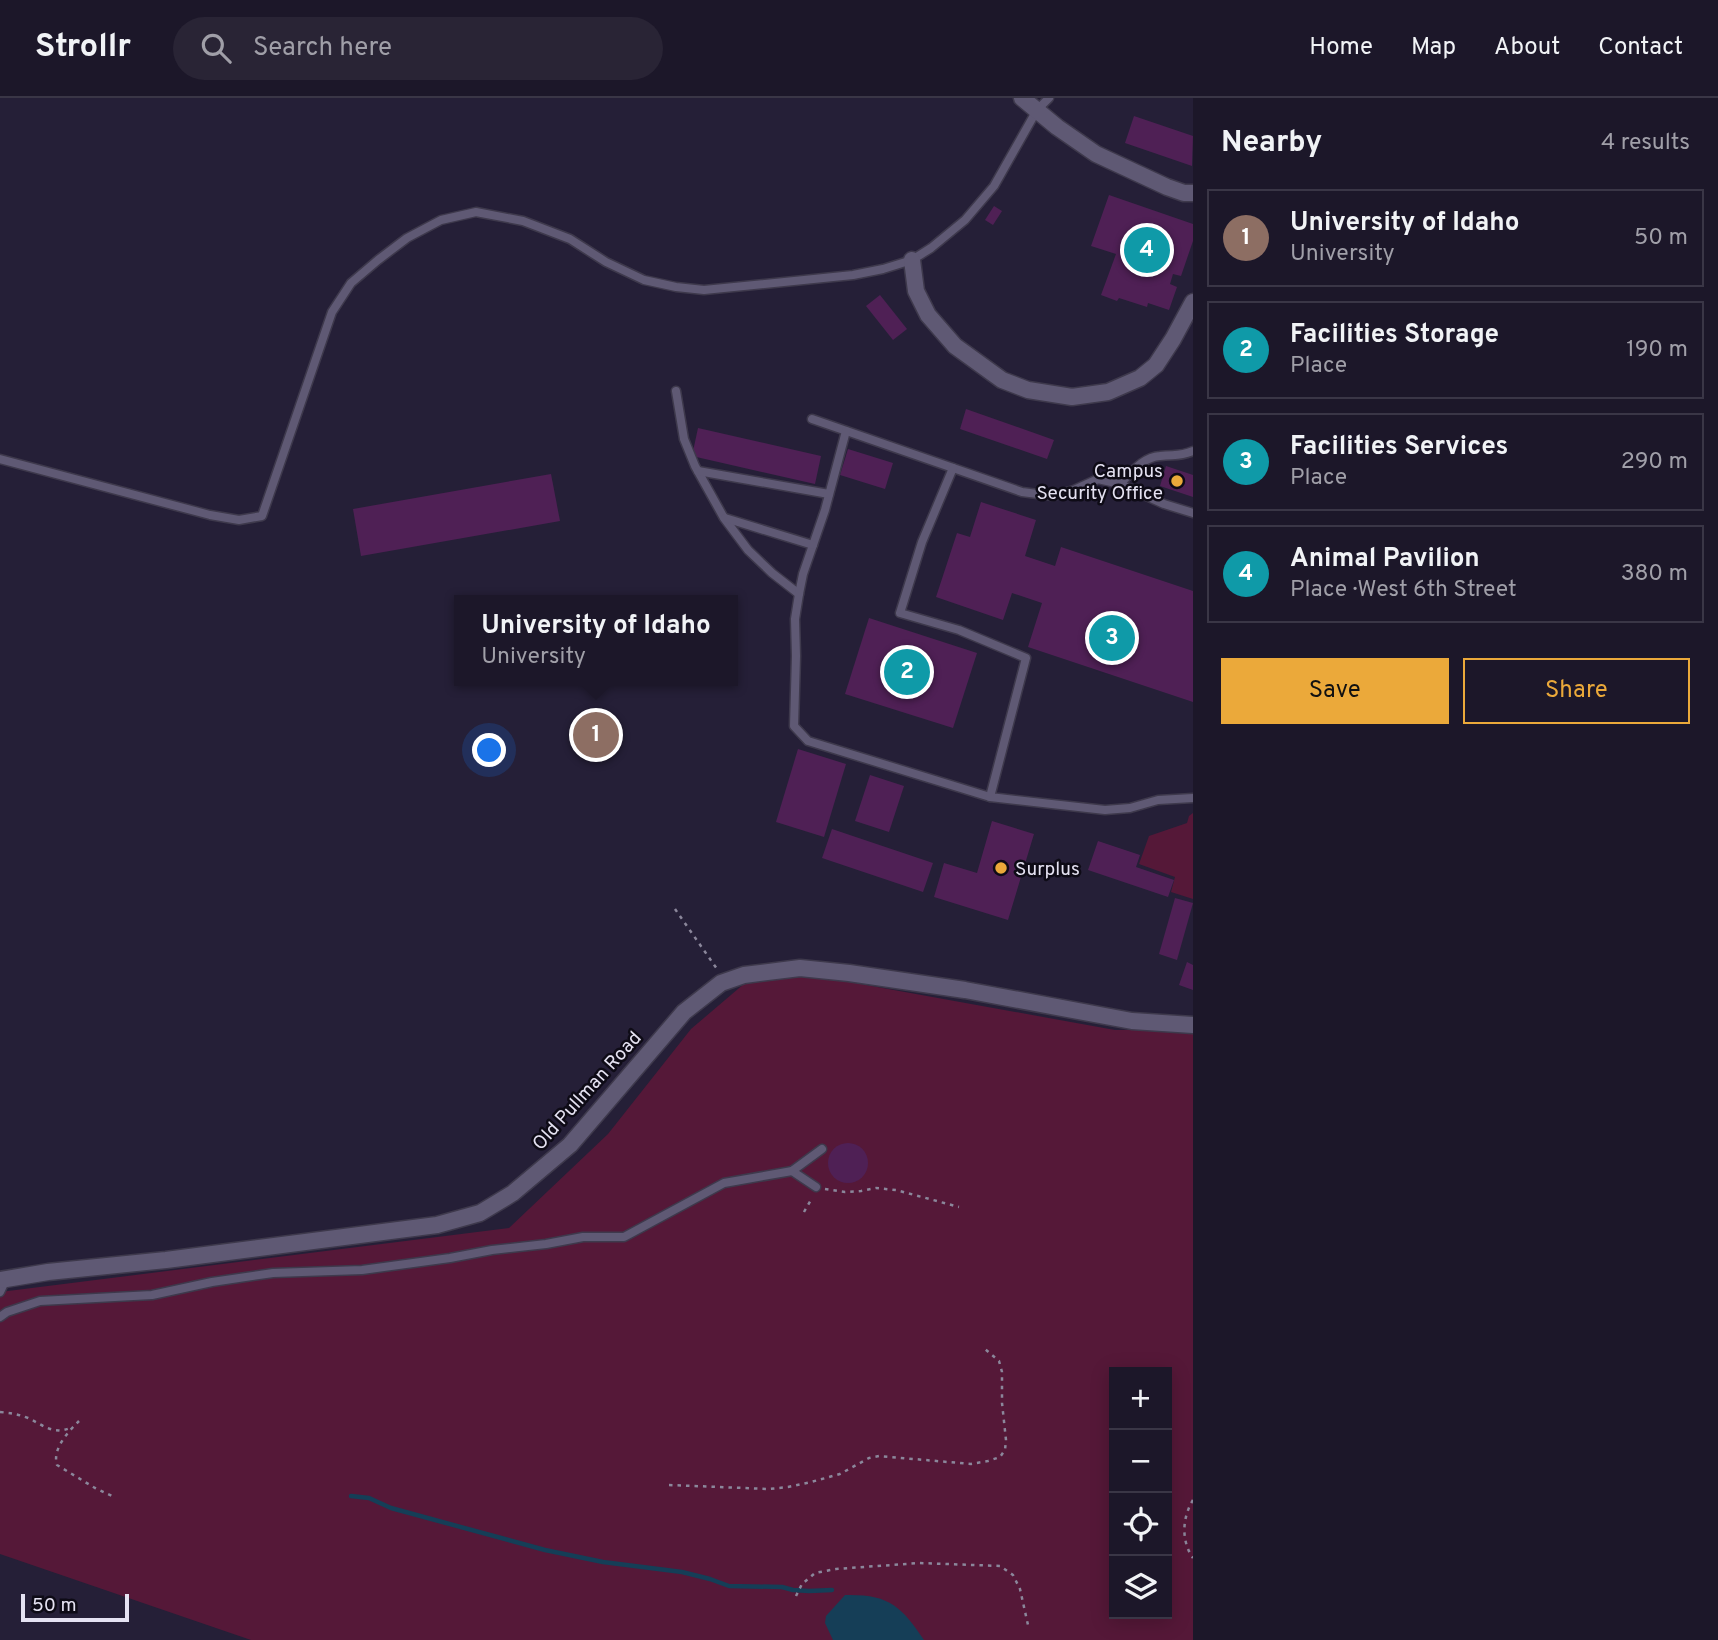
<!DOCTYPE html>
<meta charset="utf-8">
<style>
:root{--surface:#1c1729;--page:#292435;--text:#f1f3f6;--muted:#a09fa8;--line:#3a3646;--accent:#eba93a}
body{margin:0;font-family:Overpass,sans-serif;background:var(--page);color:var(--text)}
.controls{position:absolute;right:21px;bottom:21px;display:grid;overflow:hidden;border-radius:0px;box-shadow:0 4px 18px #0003}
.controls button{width:63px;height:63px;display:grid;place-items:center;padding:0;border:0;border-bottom:2px solid var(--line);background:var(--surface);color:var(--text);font:35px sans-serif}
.scale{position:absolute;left:21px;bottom:18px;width:108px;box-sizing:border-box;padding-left:7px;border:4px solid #e5e2f2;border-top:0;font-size:19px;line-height:24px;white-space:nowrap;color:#e5e2f2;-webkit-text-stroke:5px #0e0b16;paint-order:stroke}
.you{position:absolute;left:490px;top:653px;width:24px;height:24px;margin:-18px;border:5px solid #fff;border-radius:50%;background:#1a73e8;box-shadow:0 0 0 10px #1a73e833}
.badge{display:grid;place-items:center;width:46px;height:46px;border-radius:50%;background:var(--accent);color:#fff;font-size:23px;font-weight:700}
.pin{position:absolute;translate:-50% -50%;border:4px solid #fff;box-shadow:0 2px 7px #0006}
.popup{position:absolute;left:454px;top:497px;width:284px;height:91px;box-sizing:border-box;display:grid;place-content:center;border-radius:0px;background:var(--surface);filter:drop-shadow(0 2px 5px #0005);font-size:23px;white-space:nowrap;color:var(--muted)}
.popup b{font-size:26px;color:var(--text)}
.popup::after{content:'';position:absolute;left:50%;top:100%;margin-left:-14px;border:14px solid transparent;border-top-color:var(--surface)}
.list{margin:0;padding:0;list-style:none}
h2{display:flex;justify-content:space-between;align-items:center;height:91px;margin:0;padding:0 28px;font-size:30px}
h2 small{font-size:23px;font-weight:400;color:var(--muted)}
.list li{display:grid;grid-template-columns:46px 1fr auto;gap:21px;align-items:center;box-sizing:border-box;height:98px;margin:0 14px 14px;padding:0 14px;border:2px solid var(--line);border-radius:0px}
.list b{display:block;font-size:26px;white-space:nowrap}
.list p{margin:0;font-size:23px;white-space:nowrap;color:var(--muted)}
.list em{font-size:23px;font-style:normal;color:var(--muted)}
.actions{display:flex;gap:14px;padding:21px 28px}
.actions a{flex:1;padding:16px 0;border:2px solid var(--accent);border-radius:0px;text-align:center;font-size:24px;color:var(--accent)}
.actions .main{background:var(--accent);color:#111}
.icon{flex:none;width:38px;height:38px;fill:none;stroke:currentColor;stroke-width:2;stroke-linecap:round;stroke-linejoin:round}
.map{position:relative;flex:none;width:1193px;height:1542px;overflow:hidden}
header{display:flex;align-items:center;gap:42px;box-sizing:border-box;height:98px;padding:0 35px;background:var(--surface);border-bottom:2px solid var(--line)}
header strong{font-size:33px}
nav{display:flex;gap:38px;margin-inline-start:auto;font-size:24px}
.search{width:490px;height:63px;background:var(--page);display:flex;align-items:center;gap:18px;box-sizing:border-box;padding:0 24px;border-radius:38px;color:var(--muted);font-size:26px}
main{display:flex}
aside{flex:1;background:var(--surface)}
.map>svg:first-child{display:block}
.green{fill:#551838;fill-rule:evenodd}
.water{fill:#153e57}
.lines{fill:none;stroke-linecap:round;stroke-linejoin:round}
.stream{stroke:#153e57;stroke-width:4.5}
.building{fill:#4f2055}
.lane-casing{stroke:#3e394c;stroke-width:11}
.street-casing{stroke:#3e394c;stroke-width:19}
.path{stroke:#8b879b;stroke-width:2.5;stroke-dasharray:3.5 5;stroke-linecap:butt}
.lane{stroke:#5f5974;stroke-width:8}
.street{stroke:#5f5974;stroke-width:16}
.poi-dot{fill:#eba93a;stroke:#0e0b16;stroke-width:2.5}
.labels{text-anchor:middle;stroke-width:5;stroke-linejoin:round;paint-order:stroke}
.poi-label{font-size:19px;fill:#e5e2f2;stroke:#0e0b16;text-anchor:end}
.street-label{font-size:19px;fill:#e5e2f2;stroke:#0e0b16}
</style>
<header>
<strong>Strollr</strong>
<div class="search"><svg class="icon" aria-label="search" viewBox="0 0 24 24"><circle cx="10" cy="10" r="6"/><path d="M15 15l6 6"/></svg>Search here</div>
<nav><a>Home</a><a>Map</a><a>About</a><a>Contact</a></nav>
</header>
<main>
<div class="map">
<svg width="1193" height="1542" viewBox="0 0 1193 1542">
<rect width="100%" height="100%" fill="#251f37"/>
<g class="green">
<path d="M1193 715V801L1171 794 1175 779 1139 766 1149 738 1187 725 1189 718Z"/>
<path d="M811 877 1115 932 1193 931V1542H251L0 1456V1194L509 1130 608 1036 691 931 745 885ZM1114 1274H1167V1516H1114Z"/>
</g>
<path class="water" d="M845 1497C889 1496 901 1508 924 1542H833L825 1525 826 1518Z"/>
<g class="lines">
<path class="stream" d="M351 1398 369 1400 391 1410 545 1452 603 1464 682 1474 710 1481 729 1488 782 1489 793 1492 809 1493 832 1492"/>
</g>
<g class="building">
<path d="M1134 18 1193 38 1192 68 1125 45Z"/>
<path d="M1109 97 1193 126V143L1181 178 1173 176 1170 186 1177 189 1169 212 1148 205 1147 209 1119 200 1117 203 1101 197 1116 156 1091 148Z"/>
<path d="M994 108 1002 113 993 127 985 122Z"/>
<path d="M880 197 907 231 893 242 866 208Z"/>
<path d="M966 311 1054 342 1047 361 960 331Z"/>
<path d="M698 330 821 358 815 386 692 358Z"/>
<path d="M848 351 893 365 885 391 840 377Z"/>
<path d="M1166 368 1193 377V399L1160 388Z"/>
<path d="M551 376 560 423 361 458 353 411Z"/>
<path d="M981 404 1036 422 1025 458 1055 468 1061 449 1193 493V604L1028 549 1042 505 1012 495 1003 522 936 499 957 435 970 439Z"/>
<path d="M869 520 977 555 953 630 845 596Z"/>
<path d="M798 651 846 666 824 739 776 724Z"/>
<path d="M870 677 904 688 889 734 855 723Z"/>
<path d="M992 723 1034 736 1008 822 934 799 944 765 977 775Z"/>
<path d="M832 731 933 765 923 794 822 760Z"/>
<path d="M1098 743 1140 757 1136 769 1174 782 1168 799 1088 772Z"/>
<path d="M1175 800 1193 805 1177 862 1159 856Z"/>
<path d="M1187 864 1193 867V892L1179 887Z"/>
<circle cx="848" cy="1065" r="20"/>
</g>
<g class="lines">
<g class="lane-casing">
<g id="lane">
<path d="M676 293 684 341 695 368 724 420 748 452 772 475 799 496"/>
<path d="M812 321 1022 394 1053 398 1074 392 1098 381 1120 386 1164 406 1193 415"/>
<path d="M846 333 825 412 803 476 799 496 795 521 796 558 794 628 808 643 990 699"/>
<path d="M0 361 210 417 239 422 262 418 332 214 351 185 378 162 407 140 441 122 476 114 523 123 570 141 606 164 644 182 676 189 704 192 853 177 883 171 912 162 931 150 965 122 994 88 1037 12 1049 0"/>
<path d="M953 370 922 444 900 515 959 532 1026 560 990 699 1105 712 1130 710 1158 702 1193 700"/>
<path d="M698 373 829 396"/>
<path d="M1120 386C1132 374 1143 359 1160 358 1174 356 1179 359 1193 353"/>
<path d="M725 420 813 447"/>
<path d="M792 1073 816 1089"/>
<path d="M0 1194 6 1181"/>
<path d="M0 1219 7 1214 40 1203 152 1197 212 1184 273 1175 362 1172 450 1160 492 1152 546 1146 583 1139H624L724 1085 792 1073 822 1051"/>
</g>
</g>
<g class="street-casing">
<g id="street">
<path d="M1022 0 1057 29 1096 56 1167 89 1184 95H1193"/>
<path d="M912 162 916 193 928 217 955 248 1002 282 1028 292 1072 299 1108 294 1140 280 1156 267 1173 241 1193 204"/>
<path d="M0 1182 48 1174 166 1162 437 1127 480 1115 513 1095 570 1047 684 914 721 885 744 877 800 870 849 875 965 892 1132 923 1193 927"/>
</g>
</g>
<g class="path">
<path d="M675 811 717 871"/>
<path d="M825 1091 845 1094 861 1093 876 1090 896 1092 959 1109"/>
<path d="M804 1114 812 1100"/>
<path d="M0 1314C10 1315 18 1316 28 1320 43 1327 53 1337 70 1330"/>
<path d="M79 1323C68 1334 52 1351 57 1367L95 1390 114 1399"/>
<path d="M669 1387 769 1391 788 1389 811 1384 840 1376 869 1360 879 1358 971 1366 988 1363 1000 1359 1005 1352 1006 1342 1002 1305V1274L999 1263 985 1251"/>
<path d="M1193 1402C1182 1420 1181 1443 1193 1460"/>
<path d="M796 1498 802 1486 815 1475 836 1471 919 1465 1000 1468 1013 1477 1020 1491 1028 1527"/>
</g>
<use href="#lane" class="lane"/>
<use href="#street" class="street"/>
</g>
<g class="poi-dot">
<circle cx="1177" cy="383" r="7"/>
<circle cx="1001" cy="770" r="7"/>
</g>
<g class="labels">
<g class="poi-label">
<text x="1163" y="379">Campus<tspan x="1163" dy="22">Security Office</tspan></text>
<text x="1015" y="777" text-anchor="start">Surplus</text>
</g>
<g class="street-label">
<text transform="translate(586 992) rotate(-48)" y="7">Old Pullman Road</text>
</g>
</g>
</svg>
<div class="controls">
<button>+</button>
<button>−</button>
<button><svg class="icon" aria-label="locate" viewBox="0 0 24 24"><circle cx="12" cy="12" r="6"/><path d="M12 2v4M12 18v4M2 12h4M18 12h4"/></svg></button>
<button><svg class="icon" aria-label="layers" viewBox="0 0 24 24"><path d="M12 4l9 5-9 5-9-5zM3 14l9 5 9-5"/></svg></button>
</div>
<div class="scale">50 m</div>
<div class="you"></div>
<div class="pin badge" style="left:596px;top:637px;background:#8d6e63">1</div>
<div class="popup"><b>University of Idaho</b>University</div>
<div class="pin badge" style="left:907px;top:574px;background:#0f9aa8">2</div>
<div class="pin badge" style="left:1112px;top:540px;background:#0f9aa8">3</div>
<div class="pin badge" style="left:1147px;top:152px;background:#0f9aa8">4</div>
</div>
<aside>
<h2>Nearby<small>4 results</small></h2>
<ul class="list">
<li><span class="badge" style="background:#8d6e63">1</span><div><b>University of Idaho</b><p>University</p></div><em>50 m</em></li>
<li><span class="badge" style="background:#0f9aa8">2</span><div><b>Facilities Storage</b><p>Place</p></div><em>190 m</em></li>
<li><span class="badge" style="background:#0f9aa8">3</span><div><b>Facilities Services</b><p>Place</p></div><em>290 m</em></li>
<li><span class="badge" style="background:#0f9aa8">4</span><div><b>Animal Pavilion</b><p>Place · West 6th Street</p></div><em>380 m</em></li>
</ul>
<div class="actions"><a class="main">Save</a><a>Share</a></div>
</aside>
</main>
